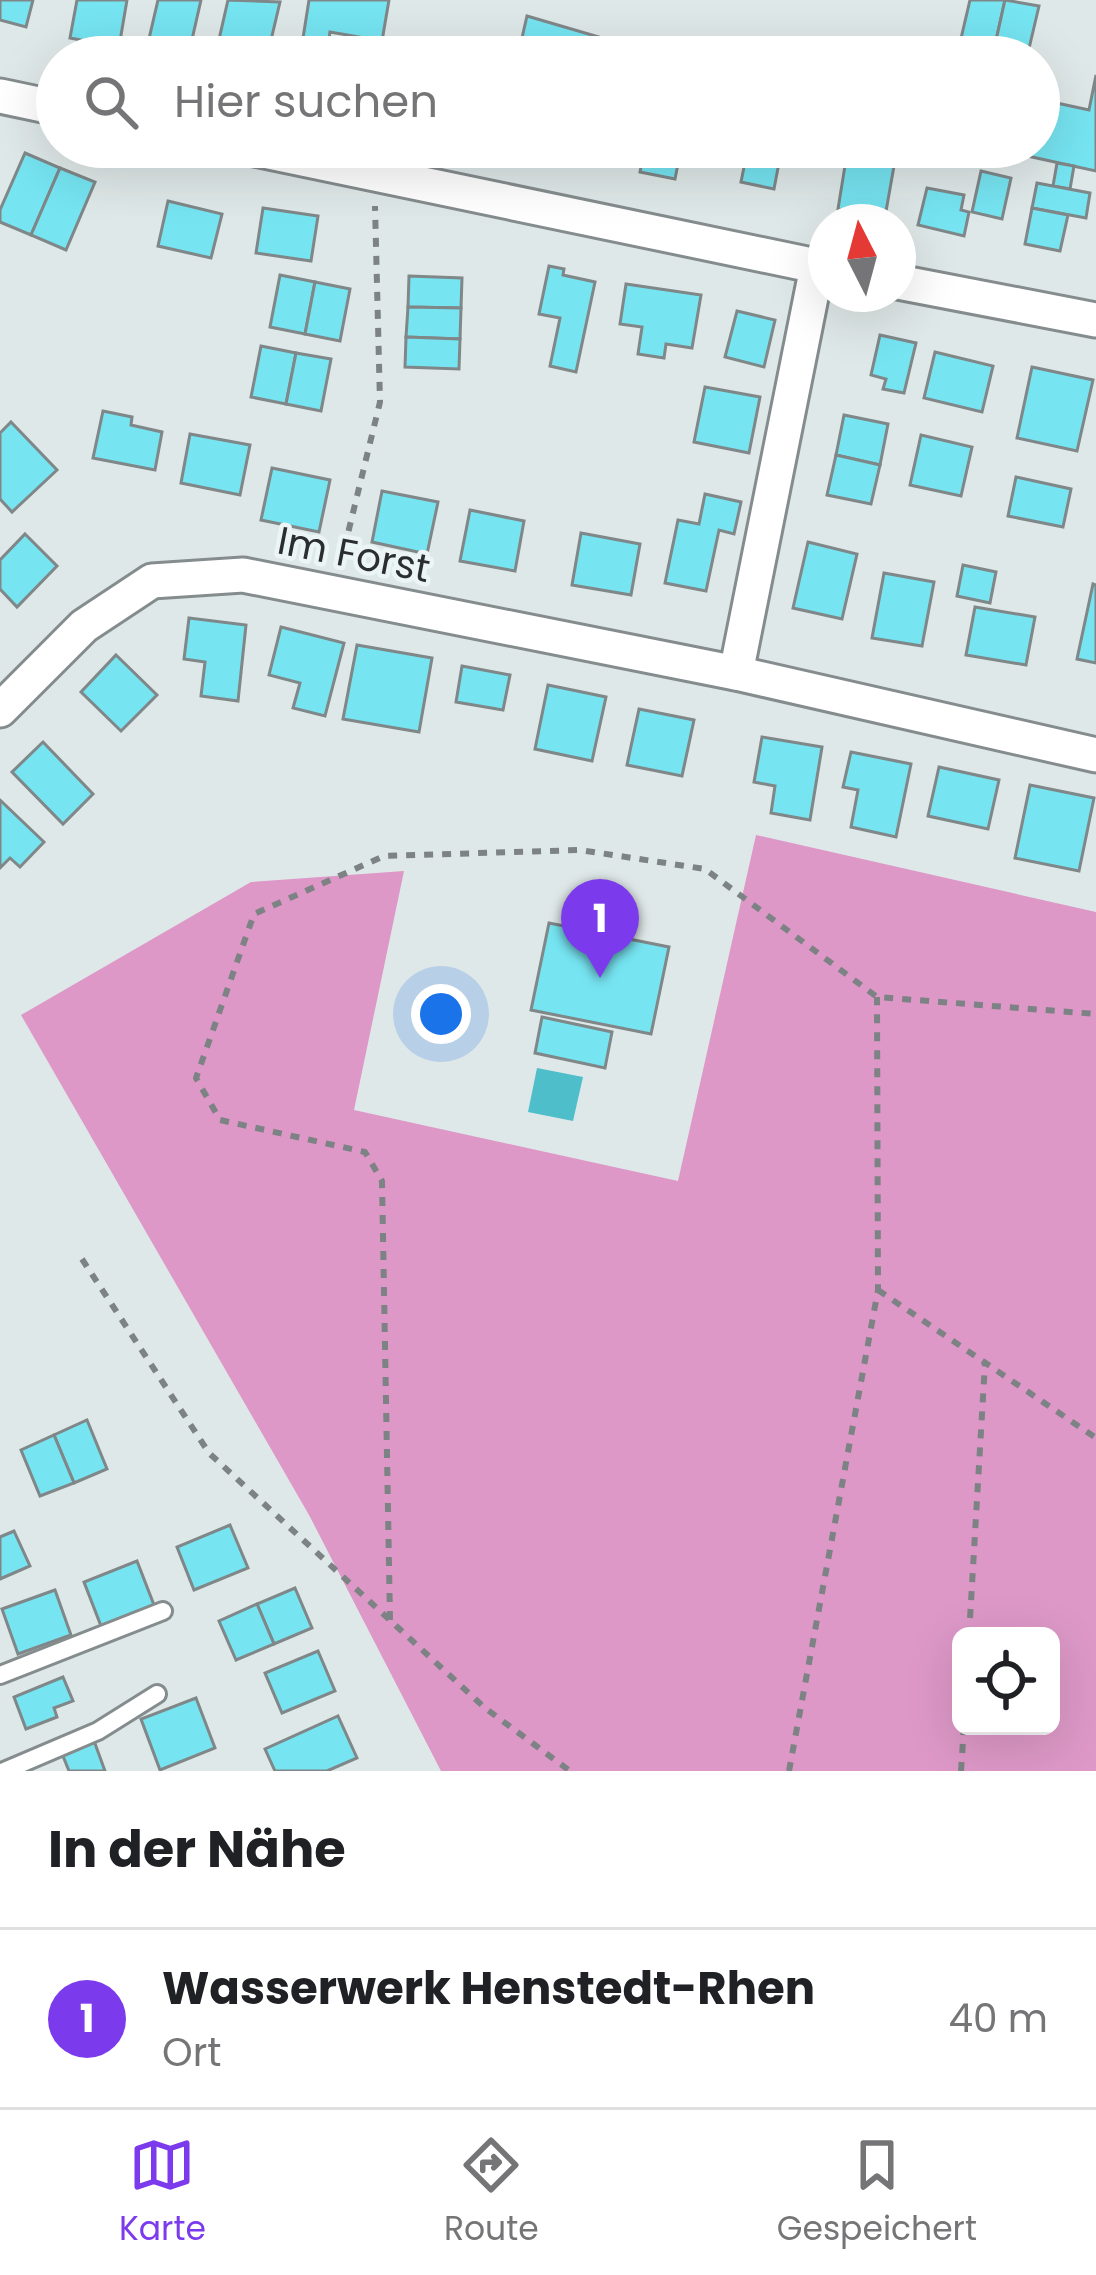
<!DOCTYPE html>
<html lang="de">
<meta charset="utf-8">
<style>
:root{--surface:#fff;--page:#f2f2f2;--text:#202124;--muted:#757577;--line:#e0e0e0;--accent:#7c3aed}
body{margin:0;font-family:Poppins,sans-serif;background:var(--page);color:var(--text)}
.controls{position:absolute;right:36px;bottom:36px;display:grid;overflow:hidden;border-radius:18px;box-shadow:0 12px 48px #0002}
.controls button{width:108px;height:108px;display:grid;place-items:center;padding:0;border:0;border-bottom:3px solid var(--line);background:var(--surface);color:var(--text);font:60px sans-serif}
.compass{position:absolute;left:808px;top:204px;width:108px;height:108px;border-radius:50%;background:var(--surface);box-shadow:0 12px 48px #0002;rotate:354deg}
.you{position:absolute;left:441px;top:1014px;width:42px;height:42px;margin:-30px;border:9px solid #fff;border-radius:50%;background:#1a73e8;box-shadow:0 0 0 18px #1a73e833}
.badge{display:grid;place-items:center;width:78px;height:78px;border-radius:50%;background:var(--accent);color:#fff;font-size:39px;font-weight:700}
.pin{position:absolute;translate:-50% -99px;filter:drop-shadow(0 3px 6px #0008)}
.pin::after{content:'';position:absolute;top:63px;width:42px;height:36px;background:inherit;clip-path:polygon(0 0,100% 0,50% 100%)}
.list{margin:0;padding:0;list-style:none}
h2{display:flex;justify-content:space-between;align-items:center;height:156px;margin:0;padding:0 48px;font-size:51px}
h2 small{font-size:39px;font-weight:400;color:var(--muted)}
.list li{display:grid;grid-template-columns:78px 1fr auto;gap:36px;align-items:center;box-sizing:border-box;height:180px;padding:0 48px;border-top:3px solid var(--line)}
.list b{display:block;font-size:45px;white-space:nowrap}
.list p{margin:0;font-size:39px;white-space:nowrap;color:var(--muted)}
.list em{font-size:39px;font-style:normal;color:var(--muted)}
.icon{flex:none;width:66px;height:66px;fill:none;stroke:currentColor;stroke-width:2;stroke-linecap:round;stroke-linejoin:round}
.map{position:relative;flex:none;width:1096px;height:1771px;overflow:hidden}
.search{position:absolute;background:var(--surface);box-shadow:0 12px 48px #0002;left:36px;right:36px;top:36px;height:132px;display:flex;align-items:center;gap:30px;box-sizing:border-box;padding:0 42px;border-radius:66px;color:var(--muted);font-size:45px}
.sheet{height:336px;background:var(--surface)}
nav{display:flex;justify-content:space-around;align-items:center;box-sizing:border-box;height:168px;border-top:3px solid var(--line);background:var(--surface);font-size:33px;color:var(--muted)}
nav a{display:grid;justify-items:center;gap:6px}
nav .on{color:var(--accent)}
.map>svg:first-child{display:block}
.forest{fill:#dd98c7;fill-rule:evenodd}
.water{fill:#4dbeca}
.building{fill:#76e4f1;stroke:#7f8788;stroke-width:3}
.lines{fill:none;stroke-linecap:round;stroke-linejoin:round}
.lane-casing{stroke:#858c8d;stroke-width:22}
.street-casing{stroke:#858c8d;stroke-width:39}
.path{stroke:#7d8384;stroke-width:6;stroke-dasharray:9 9;stroke-linecap:butt}
.lane{stroke:#fff;stroke-width:16}
.street{stroke:#fff;stroke-width:33}
.labels{text-anchor:middle;stroke-width:9;stroke-linejoin:round;paint-order:stroke}
.street-label{font-size:39px;fill:#2b2e2f;stroke:#ecf5f6}
</style>
<div class="map">
<svg width="1096" height="1771" viewBox="0 0 1096 1771">
<rect width="100%" height="100%" fill="#dfe8e8"/>
<path class="forest" d="M756 835 1096 912V1771H441L309 1515 21 1015 251 882 404 871 354 1110 678 1181ZM961 1636H1051V1726H961Z"/>
<path class="water" d="M537 1068 583 1077 573 1121 528 1112Z"/>
<g class="building">
<path d="M0 0H33L26 27 0 20Z"/>
<path d="M77 0H127L119 47 70 38Z"/>
<path d="M158 0H201L188 57 145 56Z"/>
<path d="M228 0 280 2 267 57H215Z"/>
<path d="M309 0H389L382 41 330 32 326 57H300Z"/>
<path d="M970 0H1005L993 54 959 47Z"/>
<path d="M1005 0 1039 6 1027 57 993 54Z"/>
<path d="M527 16 616 42 612 57H545L519 51Z"/>
<path d="M1096 75V171L1023 155 1025 147H1039V94L1044 95 1043 100 1089 110Z"/>
<path d="M645 147H690L686 166 678 164 675 179 640 172Z"/>
<path d="M748 147H782L774 189 741 182Z"/>
<path d="M792 147H815L810 166 788 161Z"/>
<path d="M848 147 897 149 885 217 838 209Z"/>
<path d="M25 153 60 168 31 235 0 222V210Z"/>
<path d="M1057 163 1074 166 1070 189 1053 186Z"/>
<path d="M60 168 95 182 66 250 31 235Z"/>
<path d="M981 171 1011 178 1002 219 972 212Z"/>
<path d="M1037 183 1090 193 1086 218 1032 208Z"/>
<path d="M927 188 964 195 961 210 969 212 964 236 918 225Z"/>
<path d="M168 201 222 214 211 258 158 246Z"/>
<path d="M263 208 318 216 311 261 256 253Z"/>
<path d="M1032 208 1068 215 1060 251 1025 244Z"/>
<path d="M549 266 564 269 563 275 595 282 576 372 550 366 560 318 539 314Z"/>
<path d="M280 275 315 282 305 334 270 327Z"/>
<path d="M409 276 462 278 461 308 408 307Z"/>
<path d="M315 282 350 289 340 341 305 334Z"/>
<path d="M626 284 701 295 692 348 666 344 664 358 638 354 642 327 620 324Z"/>
<path d="M408 307 461 308 460 339 406 337Z"/>
<path d="M737 311 775 320 764 367 725 357Z"/>
<path d="M880 335 916 343 904 393 883 389 886 379 871 375Z"/>
<path d="M406 337 460 339 459 369 405 367Z"/>
<path d="M261 346 296 353 286 404 251 397Z"/>
<path d="M935 352 993 366 982 412 924 398Z"/>
<path d="M296 353 331 359 321 411 286 404Z"/>
<path d="M1032 367 1093 380 1077 451 1017 438Z"/>
<path d="M705 387 760 397 749 453 694 442Z"/>
<path d="M103 411 132 417 131 425 162 432 155 470 93 458Z"/>
<path d="M844 415 888 424 880 465 836 455Z"/>
<path d="M11 422 57 470 12 512 0 499V433Z"/>
<path d="M190 434 250 445 240 495 181 483Z"/>
<path d="M921 435 972 447 961 496 910 485Z"/>
<path d="M836 455 880 465 871 504 827 495Z"/>
<path d="M272 468 330 480 319 532 261 520Z"/>
<path d="M1016 477 1071 489 1063 527 1008 516Z"/>
<path d="M382 491 438 502 427 554 372 542Z"/>
<path d="M705 494 741 502 734 534 719 530 706 591 665 583 678 520 699 524Z"/>
<path d="M470 510 524 521 515 571 460 561Z"/>
<path d="M581 533 640 544 631 595 572 585Z"/>
<path d="M25 534 57 566 17 607 0 589V560Z"/>
<path d="M808 542 857 554 842 619 793 608Z"/>
<path d="M963 565 996 572 990 603 957 596Z"/>
<path d="M884 573 934 582 922 646 872 638Z"/>
<path d="M1093 584 1096 585V663L1077 659Z"/>
<path d="M975 607 1035 617 1026 665 966 655Z"/>
<path d="M189 618 246 625 238 701 201 696 205 662 184 659Z"/>
<path d="M281 627 344 643 325 716 293 708 300 683 269 675Z"/>
<path d="M357 645 432 658 419 732 343 719Z"/>
<path d="M116 655 157 695 121 731 81 692Z"/>
<path d="M462 666 510 675 503 710 456 702Z"/>
<path d="M548 685 606 697 592 761 535 749Z"/>
<path d="M639 709 694 720 682 776 627 765Z"/>
<path d="M762 737 822 747 810 820 771 813 775 786 754 782Z"/>
<path d="M43 742 93 794 63 824 12 772Z"/>
<path d="M851 752 911 764 896 837 851 827 858 790 843 787Z"/>
<path d="M939 767 999 780 988 829 928 816Z"/>
<path d="M1030 785 1094 798 1079 871 1015 858Z"/>
<path d="M0 800 44 842 20 867 10 858 0 868Z"/>
<path d="M549 923 669 947 651 1034 531 1010Z"/>
<path d="M542 1017 612 1032 605 1068 535 1053Z"/>
<path d="M87 1420 107 1469 74 1483 54 1435Z"/>
<path d="M54 1435 74 1483 40 1496 21 1450Z"/>
<path d="M230 1525 248 1568 194 1590 177 1547Z"/>
<path d="M14 1531 30 1566 0 1579V1537Z"/>
<path d="M137 1561 154 1605 101 1626 84 1582Z"/>
<path d="M295 1588 312 1628 274 1644 257 1604Z"/>
<path d="M55 1590 71 1635 18 1654 2 1609Z"/>
<path d="M257 1604 274 1644 236 1660 219 1621Z"/>
<path d="M318 1651 335 1691 282 1713 265 1673Z"/>
<path d="M63 1677 73 1701 54 1708 57 1717 26 1729 14 1697Z"/>
<path d="M196 1698 215 1748 160 1770 141 1719Z"/>
<path d="M338 1716 357 1758 327 1771H275L265 1749Z"/>
<path d="M93 1738 105 1771H69L61 1751Z"/>
</g>
<g class="lines">
<g class="lane-casing">
<g id="lane">
<path d="M0 1675 163 1611"/>
<path d="M4 1771 98 1731 157 1694"/>
</g>
</g>
<g class="street-casing">
<g id="street">
<path d="M0 96 57 108"/>
<path d="M245 147 826 268"/>
<path d="M898 282 1096 320"/>
<path d="M736 673 817 267"/>
<path d="M0 710 84 626 152 581 243 575 736 673 1096 755"/>
</g>
</g>
<g class="path">
<path d="M340 566 380 402 375 206"/>
<path d="M82 1259 209 1453 485 1708 570 1771"/>
<path d="M878 1290 1096 1438"/>
<path d="M390 1620 382 1181 365 1152 220 1120 196 1078 254 914 384 856 580 850 705 869 877 997 1096 1014"/>
<path d="M969 1636 985 1363"/>
<path d="M789 1771 878 1290 877 997"/>
<path d="M961 1771 964 1726"/>
</g>
<use href="#lane" class="lane"/>
<use href="#street" class="street"/>
</g>
<g class="labels">
<g class="street-label">
<text transform="translate(354 554) rotate(11)" y="14">Im Forst</text>
</g>
</g>
</svg>
<div class="controls">
<button><svg class="icon" aria-label="locate" viewBox="0 0 24 24"><circle cx="12" cy="12" r="6"/><path d="M12 2v4M12 18v4M2 12h4M18 12h4"/></svg></button>
</div>
<svg class="compass" viewBox="-18 -18 36 36"><path d="M0-13l5 13h-10z" fill="#e53935"/><path d="M0 13l5-13h-10z" fill="#757577"/></svg>
<div class="you"></div>
<div class="pin badge" style="left:600px;top:978px">1</div>
<div class="search"><svg class="icon" aria-label="search" viewBox="0 0 24 24"><circle cx="10" cy="10" r="6"/><path d="M15 15l6 6"/></svg>Hier suchen</div>
</div>
<section class="sheet">
<h2>In der Nähe<small></small></h2>
<ul class="list">
<li><span class="badge">1</span><div><b>Wasserwerk Henstedt-Rhen</b><p>Ort</p></div><em>40 m</em></li>
</ul>
</section>
<nav>
<a class="on"><svg class="icon" aria-label="map" viewBox="0 0 24 24"><path d="M3 6l6-2 6 2 6-2v14l-6 2-6-2-6 2zM9 4v14M15 6v14"/></svg>Karte</a>
<a><svg class="icon" aria-label="directions" viewBox="0 0 24 24"><path d="M12 3l9 9-9 9-9-9zM9 14v-3h6M13 9l2 2-2 2"/></svg>Route</a>
<a><svg class="icon" aria-label="saved" viewBox="0 0 24 24"><path d="M7 4h10v16l-5-4-5 4z"/></svg>Gespeichert</a>
</nav>
